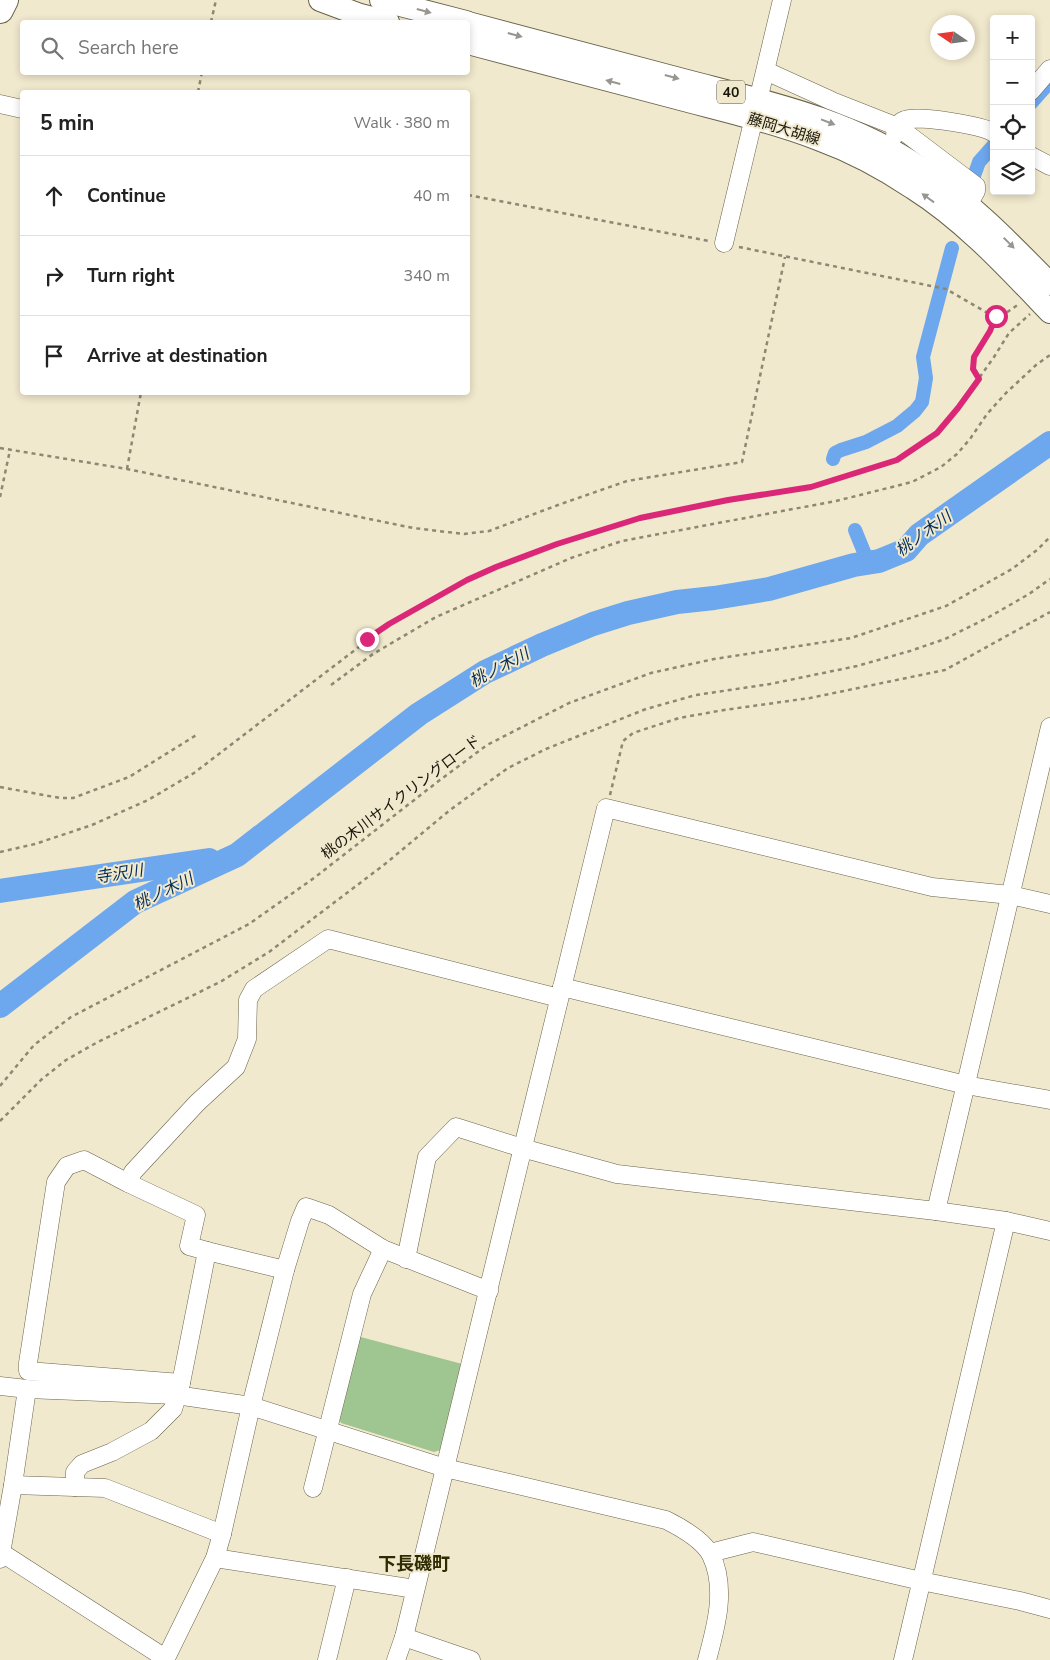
<!DOCTYPE html>
<meta charset="utf-8">
<style>
:root{--surface:#fff;--page:#f2f2f2;--text:#222;--muted:#767676;--line:#e0e0e0}
body{margin:0;font-family:"Nunito Sans","Noto Sans JP",sans-serif;background:var(--page);color:var(--text)}
.controls{position:absolute;right:15px;top:15px;display:grid;overflow:hidden;border-radius:5px;box-shadow:0 2px 8px #0003}
.controls button{width:45px;height:45px;display:grid;place-items:center;padding:0;border:0;border-bottom:1px solid var(--line);background:var(--surface);color:var(--text);font:25px sans-serif}
.compass{position:absolute;left:930px;top:15px;width:45px;height:45px;border-radius:50%;background:var(--surface);box-shadow:0 2px 8px #0003;rotate:283deg}
.stop{position:absolute;width:15px;height:15px;margin:-11px;border:4px solid #db2777;border-radius:50%;background:#fff}
.stop.end{background:#db2777;border-color:#fff;box-shadow:0 1px 5px #0008}
.list{margin:0;padding:0;list-style:none}
h2{display:flex;justify-content:space-between;align-items:center;height:65px;margin:0;padding:0 20px;font-size:21px}
h2 small{font-size:16px;font-weight:400;color:var(--muted)}
.list li{display:grid;grid-template-columns:32px 1fr auto;gap:15px;align-items:center;box-sizing:border-box;height:80px;padding:0 20px;border-top:1px solid var(--line)}
.list b{display:block;font-size:19px;white-space:nowrap}
.list em{font-size:16px;font-style:normal;color:var(--muted)}
.icon{flex:none;width:28px;height:28px;fill:none;stroke:currentColor;stroke-width:2;stroke-linecap:round;stroke-linejoin:round}
.map{position:relative;flex:none;width:1050px;height:1660px;overflow:hidden}
.search{position:absolute;background:var(--surface);box-shadow:0 2px 8px #0003;left:20px;top:20px;width:450px;height:55px;display:flex;align-items:center;gap:12px;box-sizing:border-box;padding:0 18px;border-radius:5px;color:var(--muted);font-size:19px}
.panel{position:absolute;background:var(--surface);box-shadow:0 2px 8px #0003;left:20px;top:90px;width:450px;height:305px;border-radius:5px}
.map>svg:first-child{display:block}
.green{fill:#9fc591}
.lines{fill:none;stroke-linecap:round;stroke-linejoin:round}
.canal{stroke:#6da7ed;stroke-width:14}
.river{stroke:#6da7ed;stroke-width:24}
.minor-casing{stroke:#6a634a;stroke-width:19}
.major-casing{stroke:#6a634a;stroke-width:24}
.highway-casing{stroke:#6a634a;stroke-width:28}
.path{stroke:#8d8773;stroke-width:2.5;stroke-dasharray:4 4;stroke-linecap:butt}
.minor{stroke:#fff;stroke-width:18}
.major{stroke:#fff;stroke-width:22}
.highway{stroke:#fff;stroke-width:26}
.oneway{fill:#979691}
.route{stroke:#db2777;stroke-width:6}
.labels{text-anchor:middle;stroke-width:4;stroke-linejoin:round;paint-order:stroke}
.shield{fill:#f1e9cd;stroke:#595545;stroke-width:1}
.shield-label{font-size:14px;font-weight:bold;fill:#18150b}
.street-label{font-size:15px;fill:#18150b;stroke:#f1e9cd}
.water-label{font-size:16px;font-style:italic;fill:#032c58;stroke:#f1e9cd}
.quarter-label{font-size:18px;font-weight:bold;fill:#2e2b00;stroke:#f1e9cd}
</style>
<div class="map">
<svg width="1050" height="1660" viewBox="0 0 1050 1660">
<rect width="100%" height="100%" fill="#f1e9cd"/>
<path class="green" d="M357 1336 466 1365 444 1449 434 1452 341 1423 337 1415Z"/>
<g class="lines">
<g class="canal">
<path d="M1031 103 1047 85"/>
<path d="M974 176 979 162 994 145"/>
<path d="M833 459 835 453 841 450 866 442 897 426 915 411 922 402 926 378 923 357 952 248"/>
<path d="M855 530 868 562"/>
</g>
<g class="river">
<path d="M0 891 209 860"/>
<path d="M0 1006 135 902 237 855 419 714 485 672 542 645 593 624 628 613 677 602 714 598 769 589 854 565 879 561 906 550 919 535 1050 443"/>
</g>
<g class="minor-casing">
<g id="minor">
<path d="M766 71 832 101 898 127 976 186V191L968 205"/>
<path d="M1031 91 1050 69"/>
<path d="M0 104 22 109"/>
<path d="M895 135C896 130 898 122 905 120 918 115 982 125 994 133"/>
<path d="M1031 156 1050 166"/>
<path d="M724 243 782 0"/>
<path d="M562 987 966 1085 1050 1100"/>
<path d="M936 1211 1050 727"/>
<path d="M207 1251 285 1270"/>
<path d="M406 1259 427 1157 456 1127 522 1148 617 1174 936 1211 1006 1221 1050 1231"/>
<path d="M181 1383 28 1371V1363L56 1182 67 1166 84 1160 128 1183 133 1172 197 1103 236 1067 247 1039 248 1000 254 989 328 939 559 998"/>
<path d="M0 1386 27 1389 176 1395 251 1406 445 1468 666 1520C680 1527 703 1540 711 1555 727 1588 716 1627 707 1660"/>
<path d="M13 1485 105 1488 222 1534"/>
<path d="M75 1487V1472L82 1464 112 1452 151 1431 173 1409 181 1383 207 1251 189 1246 196 1215 128 1183"/>
<path d="M313 1488 362 1294 383 1249"/>
<path d="M2 1553 165 1658"/>
<path d="M710 1553 753 1542 921 1581 1020 1601 1050 1609"/>
<path d="M215 1558 415 1589"/>
<path d="M0 1559 13 1485 27 1389"/>
<path d="M404 1637 471 1660"/>
<path d="M165 1660 215 1558 222 1534 251 1406 285 1270 300 1221 306 1207 329 1215 383 1249 489 1291"/>
<path d="M327 1660 347 1578"/>
<path d="M396 1660 404 1637C471 1361 538 1084 606 808L932 887 1010 895 1050 904"/>
<path d="M903 1660 1006 1221"/>
</g>
</g>
<g class="major-casing">
<g id="major">
<path d="M320 0 360 15 388 22"/>
<path d="M381 0 466 22"/>
<path d="M468 23C541 42 614 61 687 81 767 102 851 120 920 168 968 200 1010 243 1050 284"/>
<path d="M468 43C536 61 604 79 673 97 721 110 771 121 818 139 851 151 883 168 913 188 965 221 1007 267 1050 312"/>
</g>
</g>
<g class="highway-casing">
<path id="highway" d="M0 10 5 0"/>
</g>
<g class="path">
<path d="M211 22 216 0"/>
<path d="M198 92 202 72"/>
<path d="M468 195 709 241"/>
<path d="M739 247 946 289 991 315H1003L1019 304"/>
<path d="M979 379 973 369 974 357 990 331 996 316"/>
<path d="M0 448 127 469 413 528 464 534 489 531 558 505 627 481 742 462 785 257"/>
<path d="M127 469 141 392"/>
<path d="M0 497 10 450"/>
<path d="M331 685 373 654 436 617 571 558 622 541 836 501 912 482 941 467 957 454 970 439 987 414 1006 393 1036 365 1050 355"/>
<path d="M0 787 60 798H73L129 777 198 734"/>
<path d="M610 795 623 741 633 733 679 718 724 710 810 698 945 670 1050 612"/>
<path d="M0 852 35 844 92 825 148 800 194 773 389 624 467 580 496 567 557 544 640 518 728 500 811 487 897 460 937 433 958 408 994 357 1009 333 1030 314"/>
<path d="M0 1086 34 1045 71 1017 249 924 314 878 436 783 487 745 569 703 651 673 714 659 851 638 946 606 1012 569 1037 550 1050 537"/>
<path d="M0 1121 42 1079 66 1060 96 1043 220 982 269 952 385 864 450 810 508 768 546 749 646 709 696 695 770 684 857 666 910 651 945 639 989 617 1029 594 1050 579"/>
</g>
<use href="#minor" class="minor"/>
<use href="#major" class="major"/>
<use href="#highway" class="highway"/>
</g>
<defs><path id="oneway-solid" d="M-6-.8H1V-3.2L6.5 0L1 3.2V.8H-6Z" transform="scale(1.25)"/></defs>
<g class="oneway">
<use href="#oneway-solid" transform="translate(424 11) rotate(15)"/>
<use href="#oneway-solid" transform="translate(515 35) rotate(15)"/>
<use href="#oneway-solid" transform="translate(672 77) rotate(15)"/>
<use href="#oneway-solid" transform="translate(613 82) rotate(-165)"/>
<use href="#oneway-solid" transform="translate(828 122) rotate(21)"/>
<use href="#oneway-solid" transform="translate(928 198) rotate(-144)"/>
<use href="#oneway-solid" transform="translate(1009 243) rotate(45)"/>
</g>
<g class="lines">
<path class="route" d="M367 639 389 624 467 580 496 567 557 544 640 518 728 500 811 487 897 460 937 433 958 408 979 379 973 369 974 357 990 331 996 316"/>
</g>
<g class="labels">
<rect class="shield" x="717" y="80.5" width="28" height="23" rx="4"/>
<g class="shield-label">
<text x="731" y="97">40</text>
</g>
<g class="street-label">
<text transform="translate(784 129) rotate(17)" y="5">藤岡大胡線</text>
<text transform="translate(401 797) rotate(-37)" y="5">桃の木川サイクリングロード</text>
</g>
<g class="water-label">
<text transform="translate(923 533) rotate(-36)" y="6">桃ノ木川</text>
<text transform="translate(499 667) rotate(-28)" y="6">桃ノ木川</text>
<text transform="translate(119 873) rotate(-9)" y="6">寺沢川</text>
<text transform="translate(163 891) rotate(-26)" y="6">桃ノ木川</text>
</g>
<g class="quarter-label">
<text x="414" y="1570">下長磯町</text>
</g>
</g>
</svg>
<div class="controls">
<button>+</button>
<button>−</button>
<button><svg class="icon" aria-label="locate" viewBox="0 0 24 24"><circle cx="12" cy="12" r="6"/><path d="M12 2v4M12 18v4M2 12h4M18 12h4"/></svg></button>
<button><svg class="icon" aria-label="layers" viewBox="0 0 24 24"><path d="M12 4l9 5-9 5-9-5zM3 14l9 5 9-5"/></svg></button>
</div>
<svg class="compass" viewBox="-18 -18 36 36"><path d="M0-13l5 13h-10z" fill="#e53935"/><path d="M0 13l5-13h-10z" fill="#767676"/></svg>
<div class="stop" style="left:996px;top:316px"></div>
<div class="stop end" style="left:367px;top:639px"></div>
<div class="search"><svg class="icon" aria-label="search" viewBox="0 0 24 24"><circle cx="10" cy="10" r="6"/><path d="M15 15l6 6"/></svg>Search here</div>
<section class="panel">
<h2>5 min<small>Walk · 380 m</small></h2>
<ul class="list">
<li><svg class="icon" aria-label="ahead" viewBox="0 0 24 24"><path d="M12 20V5M6 11l6-6 6 6"/></svg><div><b>Continue</b></div><em>40 m</em></li>
<li><svg class="icon" aria-label="right" viewBox="0 0 24 24"><path d="M7 20v-9h11M14 6l5 5-5 5"/></svg><div><b>Turn right</b></div><em>340 m</em></li>
<li><svg class="icon" aria-label="arrive" viewBox="0 0 24 24"><path d="M6 21V4h12l-3 4 3 4H6"/></svg><div><b>Arrive at destination</b></div></li>
</ul>
</section>
</div>
